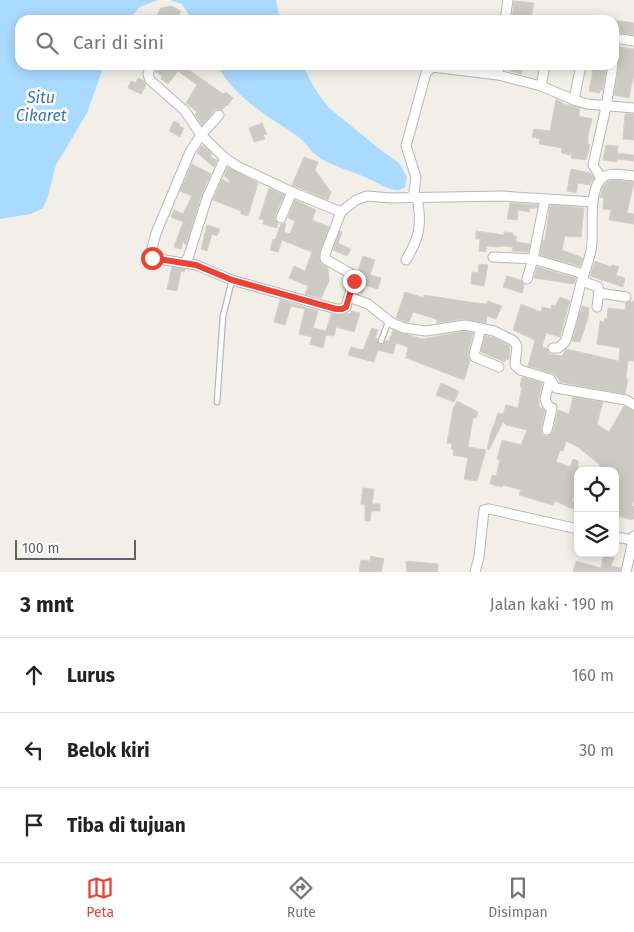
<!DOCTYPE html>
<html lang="id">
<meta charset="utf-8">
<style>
:root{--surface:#fff;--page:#f6f6f6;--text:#222;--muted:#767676;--line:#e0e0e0;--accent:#ea4335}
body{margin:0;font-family:"Fira Sans",sans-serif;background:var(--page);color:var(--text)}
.controls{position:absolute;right:15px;bottom:15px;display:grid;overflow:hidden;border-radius:10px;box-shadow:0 2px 12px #0003}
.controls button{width:45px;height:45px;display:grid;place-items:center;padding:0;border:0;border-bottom:1px solid var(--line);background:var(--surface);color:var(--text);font:25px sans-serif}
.scale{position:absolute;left:15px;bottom:12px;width:121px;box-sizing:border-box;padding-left:5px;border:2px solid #5f6368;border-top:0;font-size:14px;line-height:18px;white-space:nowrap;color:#5f6368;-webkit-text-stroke:4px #fff;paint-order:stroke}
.stop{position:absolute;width:15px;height:15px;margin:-11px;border:4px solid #ea4335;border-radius:50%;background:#fff}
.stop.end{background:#ea4335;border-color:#fff;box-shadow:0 1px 5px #0008}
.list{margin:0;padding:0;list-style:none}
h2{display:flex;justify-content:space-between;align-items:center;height:65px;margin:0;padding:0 20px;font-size:21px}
h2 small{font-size:16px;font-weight:400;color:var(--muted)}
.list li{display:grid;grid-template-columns:32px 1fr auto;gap:15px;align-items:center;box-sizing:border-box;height:75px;padding:0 20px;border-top:1px solid var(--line)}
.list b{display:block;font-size:19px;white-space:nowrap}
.list em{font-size:16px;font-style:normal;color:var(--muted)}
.icon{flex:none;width:28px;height:28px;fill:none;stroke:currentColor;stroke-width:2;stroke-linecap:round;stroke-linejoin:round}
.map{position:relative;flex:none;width:634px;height:572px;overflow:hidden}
.search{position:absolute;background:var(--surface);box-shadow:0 2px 12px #0003;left:15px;right:15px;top:15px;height:55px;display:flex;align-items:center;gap:12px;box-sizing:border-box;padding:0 18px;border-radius:15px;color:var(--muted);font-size:19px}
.sheet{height:290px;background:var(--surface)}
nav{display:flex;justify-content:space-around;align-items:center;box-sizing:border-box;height:70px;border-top:1px solid var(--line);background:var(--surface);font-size:14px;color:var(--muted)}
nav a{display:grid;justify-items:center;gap:2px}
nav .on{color:var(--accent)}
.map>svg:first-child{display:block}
.water{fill:#aadaff}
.building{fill:#cccac5;stroke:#d6d1c6}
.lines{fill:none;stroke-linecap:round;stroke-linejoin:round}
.service-casing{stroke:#b5b8bc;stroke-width:7}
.minor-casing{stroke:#b5b8bc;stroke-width:11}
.service{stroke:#fff;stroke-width:4.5}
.minor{stroke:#fff;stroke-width:9}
.route{stroke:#ea4335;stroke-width:6}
.labels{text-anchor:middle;stroke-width:5;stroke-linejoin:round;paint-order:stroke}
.water-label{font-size:16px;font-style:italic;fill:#4174aa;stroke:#fff}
</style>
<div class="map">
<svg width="634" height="572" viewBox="0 0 634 572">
<rect width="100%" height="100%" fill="#f1efe8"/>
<g class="water">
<path d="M0 0H158L140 7 128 20H20V65H104L87 113 56 165 48 196 43 208 31 214 0 219Z"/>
<path d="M170 0H276L280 20H192L182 4Z"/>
<path d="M217 65H302L317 92 328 107 378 148 399 163 407 177 405 187C401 189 399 191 395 190 384 188 377 182 367 178 350 170 329 166 315 154 308 148 304 140 296 135 265 114 236 99 217 65Z"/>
</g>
<g class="building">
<path d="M514 1 534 3 531 20H512Z"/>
<path d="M171 6 181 11 176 20H154L161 8Z"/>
<path d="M614 20 634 23V35L614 32Z"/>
<path d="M614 46 634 49V74L629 98 614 95 619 66 617 61 614 59Z"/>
<path d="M157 65H182L223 94 226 92 233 98 227 106 226 105 222 110 218 109 215 110 202 125 195 115 197 112 186 103 197 85 178 71 168 84 161 79 162 76 155 71Z"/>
<path d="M505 65H524L521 74 505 69Z"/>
<path d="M594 65H607L602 91 600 90V93L589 91Z"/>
<path d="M138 78 144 81 146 85 141 94 128 88 131 81 136 83Z"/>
<path d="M556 99 564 104 580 108 579 116 592 119 588 136V144L590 145 586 160 571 158 572 155 561 153 562 148 539 144 540 139 532 137 534 129 550 131Z"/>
<path d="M625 114H634V140L623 139Z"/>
<path d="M174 121 180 124 179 126 184 128 180 137 169 131Z"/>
<path d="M262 123 267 134 263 135 265 139 254 142 249 128Z"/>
<path d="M202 145 212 154 210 157 217 160 214 167 197 153Z"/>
<path d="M606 145 618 146 617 153 634 155V161L617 159 616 162 603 160Z"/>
<path d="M304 157 318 162 315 170 331 192 328 200 292 185Z"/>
<path d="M192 164 211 174 201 196 186 245 183 242 181 249 174 247 183 222 171 217 174 210 183 214 192 196 180 191Z"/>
<path d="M228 167 258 183 248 216 241 214V211L213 200 222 179 229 183 230 181 224 176Z"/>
<path d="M571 169 590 173 594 178 590 185 578 183 576 193 567 191Z"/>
<path d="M616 180 634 182 627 213 634 214V224L609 220 611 210 603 209 604 198 600 197 603 187 607 182Z"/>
<path d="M269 188 284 195 275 216V219L278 223 277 228 263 224 264 220 259 219Z"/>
<path d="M295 200 316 210 312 220 329 227 319 254 320 263 328 268 329 281 321 298 305 294 308 286 289 278 294 266 305 271 312 252 282 240 278 252 270 250 273 239 275 240 281 224 286 223 284 232 290 234 295 221 288 218Z"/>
<path d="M510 203 538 205 537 208H530L529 212 518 210 517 220 507 219Z"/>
<path d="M550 205 584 208 581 237 565 236 562 250 583 258 580 266 540 255 543 240H545Z"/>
<path d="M207 225 220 229 217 236 212 234 207 251 201 249Z"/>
<path d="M340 231 342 232 338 243 351 249 347 256 333 250Z"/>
<path d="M476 231 504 235V232L513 233V236H516V242L530 244 528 252 512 251 513 247 500 246 499 247 486 246V252L479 251 480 239H476Z"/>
<path d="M363 256 375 260 370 275 381 278 378 289 365 285 362 293 357 291 361 277 358 271Z"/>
<path d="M595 261 611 267 612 265 619 267 616 275 625 278 623 287 590 276Z"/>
<path d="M479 264 488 265 484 286 471 284 472 272 478 273Z"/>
<path d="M172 267 185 269 184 272 181 271 177 291 167 289Z"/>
<path d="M537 267 576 278 574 284 534 278Z"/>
<path d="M507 276 521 280 524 285 522 293 503 287Z"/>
<path d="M405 292 424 298V295L469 302 487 304 488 301 502 306 496 319 487 316 486 323 464 319 437 323V320L436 319 413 312 409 322H406L396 318Z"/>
<path d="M560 297 570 301 560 337 546 333 542 347 547 348 550 354 562 356 566 349 619 361 620 348 597 344 600 321 604 322 605 318 607 319 608 308 625 310 626 303 634 301V361H628L626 379H628L625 394 560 382 558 378 552 373 528 366 535 340 513 330 521 304 541 312 542 307 551 309 552 305 555 306Z"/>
<path d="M280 300 318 311 313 328 326 331 331 314 342 315 351 313 352 311 360 313 354 332 336 327 334 336 326 335 323 348 310 344 312 337 299 334 305 309 291 306 285 325 274 322Z"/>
<path d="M582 306 589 308 588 318 580 342 572 341Z"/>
<path d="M372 328 378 330 375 338 378 339V344L381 345 385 341H389L393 330 422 339 465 331 473 333 468 353 470 361 464 380 406 358 408 347 396 343 393 354 378 350 374 362 348 355 351 347 363 350Z"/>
<path d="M485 336 492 337 510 346 509 360 506 359 505 362 500 360 481 352Z"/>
<path d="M522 377 542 383 539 398V406L545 411 541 429 542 434 545 436H549L553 432 558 410 569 414 573 397 603 402 597 424 609 432 624 406 634 411V499L632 505 634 507V518L632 520 615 515V471H598L600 465 578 447 566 441 563 451 560 450 556 462 570 467 573 459 578 461V488L572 500 576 502 573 509 555 501 553 505 542 502 519 495 521 490 503 485 502 487 490 484 492 475 496 476 500 460 497 459 502 440 521 445 527 430 506 425 503 422 489 450 487 449 492 428H493L498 413 503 414 506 405 518 408 522 387H520Z"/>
<path d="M441 383 459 391 454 402 436 395Z"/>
<path d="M457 401 478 412 476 418H473L468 447 486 450 477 481 464 479 468 458 453 455 454 450 451 449 452 444 447 443 453 409Z"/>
<path d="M363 488 374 489 372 504H380V511H371L370 521H365V504H361Z"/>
<path d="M604 554 614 557 611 566 621 568 620 572H573L576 561 601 568Z"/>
<path d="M371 556 384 559 381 572H359L361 560 370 561Z"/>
<path d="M406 561 438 564 437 572H407Z"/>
</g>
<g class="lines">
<g class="service-casing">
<g id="service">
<path d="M381 341 389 320"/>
<path d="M217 402 223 316 232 280"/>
</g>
</g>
<g class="minor-casing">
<g id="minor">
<path d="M505 20 508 0"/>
<path d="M614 38 634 41"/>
<path d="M151 65 148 74 150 80 185 111 201 135 225 158 237 166 292 192 341 212"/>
<path d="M498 75 499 65"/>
<path d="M541 86 545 65"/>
<path d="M574 100 581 65"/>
<path d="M219 115 201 135 190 152 156 233 150 256 159 259 196 265 232 280 336 309H342L346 307 355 276 325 259V254L341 212 356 200 367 196 391 198 502 196 593 202"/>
<path d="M601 178 593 165 606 107 613 65"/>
<path d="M411 197 414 193 416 177 406 146 426 73 432 67 498 75 541 86 574 100 587 104 634 108"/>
<path d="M281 218 292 192"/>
<path d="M493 257 533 259 584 274"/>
<path d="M406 260C420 237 422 224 417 197"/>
<path d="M185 263 189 255 207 198 225 158"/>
<path d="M527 279 533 259 545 199"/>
<path d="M582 281 598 287 599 290 597 307"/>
<path d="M599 293 626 297"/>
<path d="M349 297 368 304 392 323 404 328 426 331 465 325 494 331 514 341 517 346 515 365 520 370 550 379 556 388 626 400 634 405"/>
<path d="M481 328 474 355 475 357 499 367"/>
<path d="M553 348H558L565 342C572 323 576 303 581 283 585 269 591 258 592 243 593 226 589 191 601 179 608 171 624 175 634 176"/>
<path d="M547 430 552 408 548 406 545 399 550 379"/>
<path d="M615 537 633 540"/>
<path d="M475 572 479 557 484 510 489 509 578 529"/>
<path d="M626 572 634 536"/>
</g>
</g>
<use href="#service" class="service"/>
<use href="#minor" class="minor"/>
</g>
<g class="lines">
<path class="route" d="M152 258 196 265 232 280 336 309H342L346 307 354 281"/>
</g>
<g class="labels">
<g class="water-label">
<text x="41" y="103">Situ<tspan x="41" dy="18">Cikaret</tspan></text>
</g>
</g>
</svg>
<div class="controls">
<button><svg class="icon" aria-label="locate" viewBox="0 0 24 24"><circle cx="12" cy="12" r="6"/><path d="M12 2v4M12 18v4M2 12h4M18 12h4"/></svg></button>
<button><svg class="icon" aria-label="layers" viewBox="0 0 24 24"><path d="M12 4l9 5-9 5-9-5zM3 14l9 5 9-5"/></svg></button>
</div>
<div class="scale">100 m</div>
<div class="stop" style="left:152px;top:258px"></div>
<div class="stop end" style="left:354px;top:281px"></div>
<div class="search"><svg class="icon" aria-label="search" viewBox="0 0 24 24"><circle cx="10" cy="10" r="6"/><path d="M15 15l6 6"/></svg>Cari di sini</div>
</div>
<section class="sheet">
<h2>3 mnt<small>Jalan kaki · 190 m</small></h2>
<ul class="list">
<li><svg class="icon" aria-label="ahead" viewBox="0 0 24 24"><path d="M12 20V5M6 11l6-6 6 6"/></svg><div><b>Lurus</b></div><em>160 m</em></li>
<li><svg class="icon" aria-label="left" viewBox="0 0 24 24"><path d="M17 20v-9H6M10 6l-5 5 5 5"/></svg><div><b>Belok kiri</b></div><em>30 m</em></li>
<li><svg class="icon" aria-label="arrive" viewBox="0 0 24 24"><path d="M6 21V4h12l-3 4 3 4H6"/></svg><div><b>Tiba di tujuan</b></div></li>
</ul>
</section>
<nav>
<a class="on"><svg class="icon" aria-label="map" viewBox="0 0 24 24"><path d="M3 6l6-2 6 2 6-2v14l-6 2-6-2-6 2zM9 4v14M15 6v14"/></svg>Peta</a>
<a><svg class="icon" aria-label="directions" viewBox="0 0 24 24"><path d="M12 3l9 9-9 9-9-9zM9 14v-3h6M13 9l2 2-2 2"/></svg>Rute</a>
<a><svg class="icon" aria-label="saved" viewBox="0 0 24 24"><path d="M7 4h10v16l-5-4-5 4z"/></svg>Disimpan</a>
</nav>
